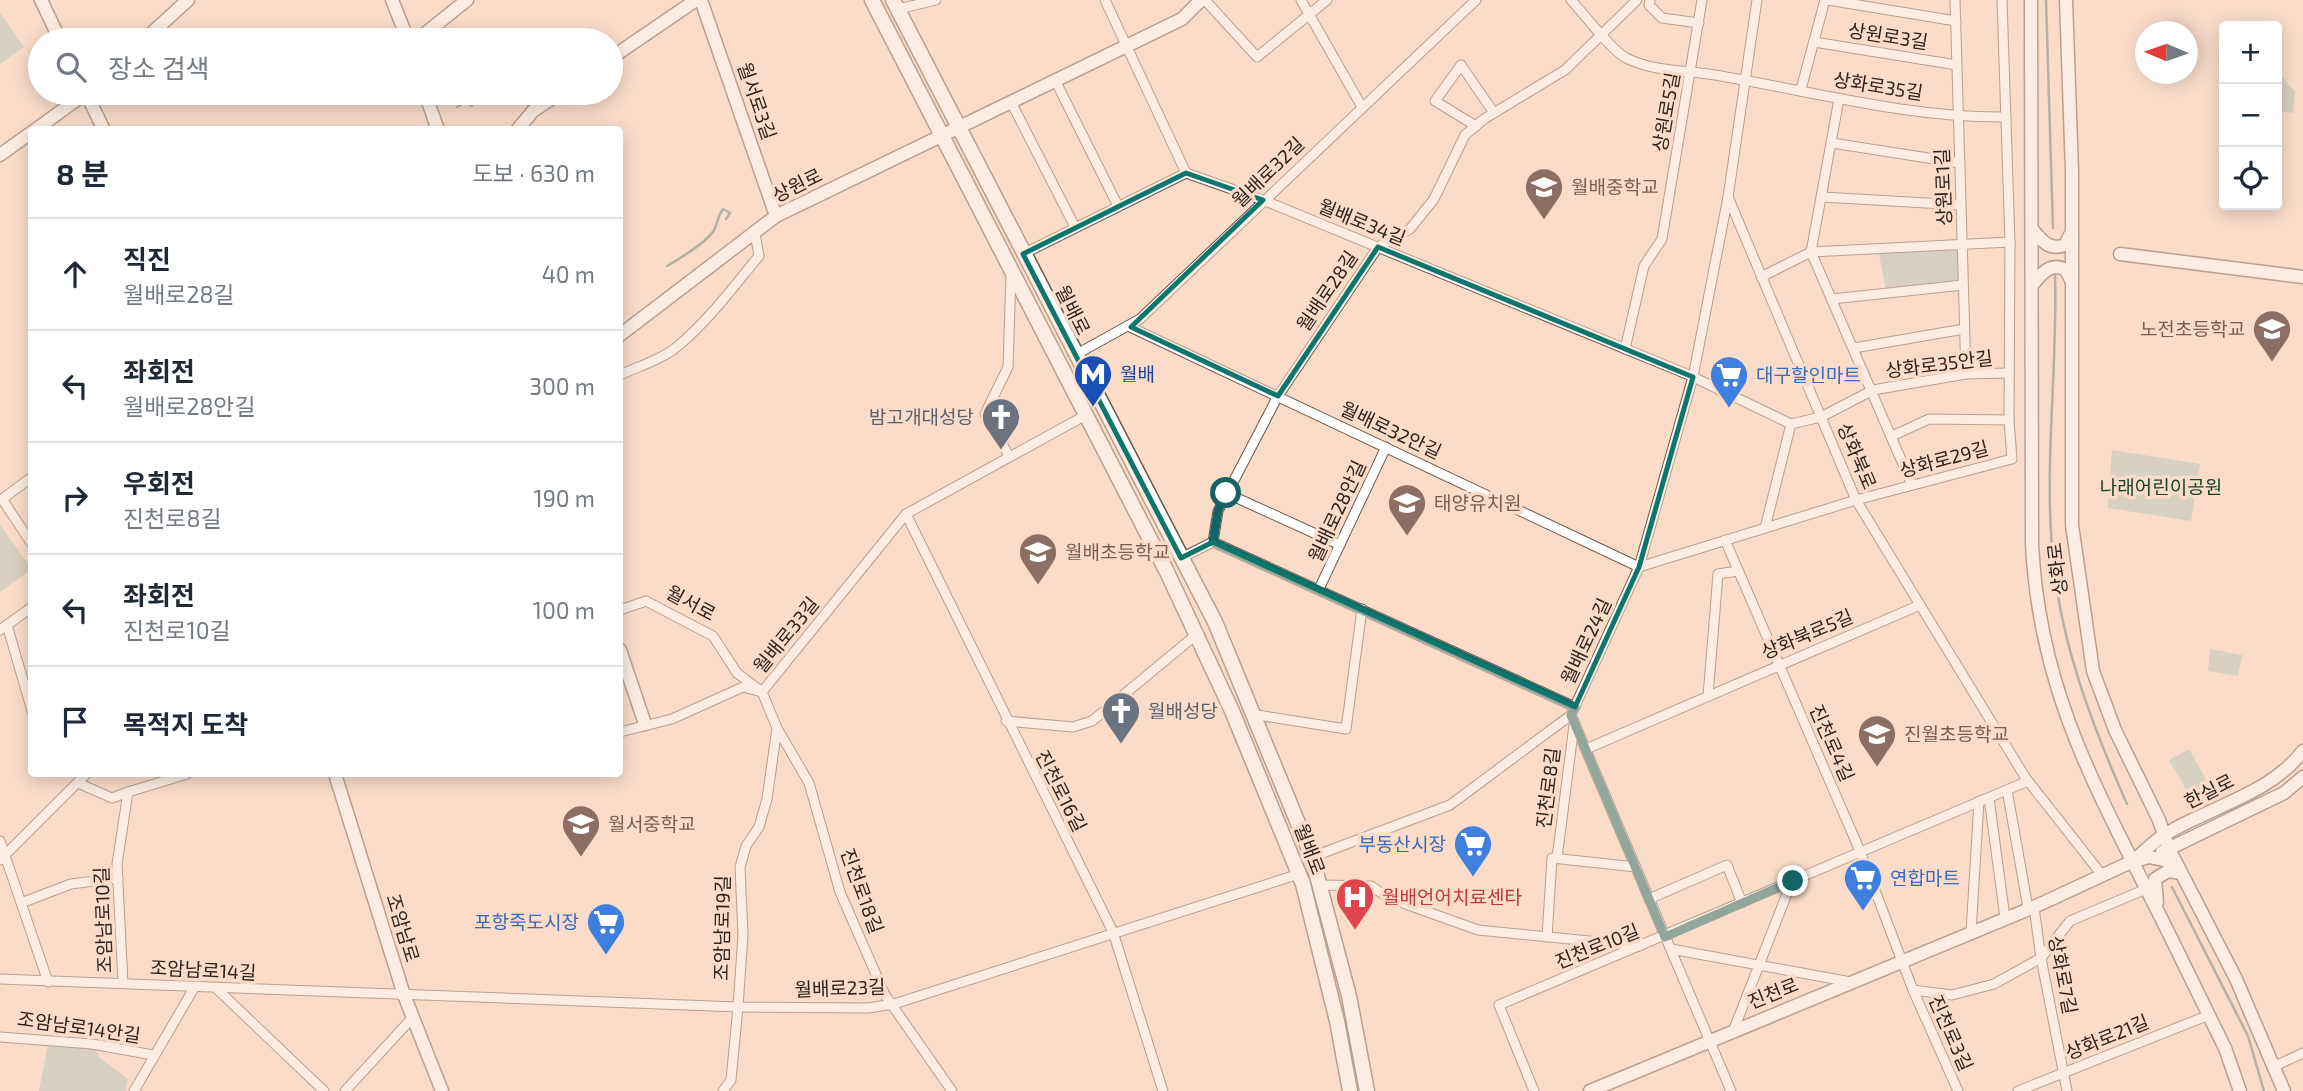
<!DOCTYPE html>
<html lang="ko">
<meta charset="utf-8">
<style>
:root{--surface:#fff;--page:#f2f2f3;--text:#1f2937;--muted:#747a83;--line:#e0e1e3}
body{margin:0;font-family:"Exo 2","Noto Sans KR",sans-serif;background:var(--page);color:var(--text)}
.controls{position:absolute;right:21px;top:21px;display:grid;overflow:hidden;border-radius:7px;box-shadow:0 4px 18px #0003}
.controls button{width:63px;height:63px;display:grid;place-items:center;padding:0;border:0;border-bottom:2px solid var(--line);background:var(--surface);color:var(--text);font:35px sans-serif}
.compass{position:absolute;left:2135px;top:21px;width:63px;height:63px;border-radius:50%;background:var(--surface);box-shadow:0 4px 18px #0003;rotate:272deg}
.stop{position:absolute;width:21px;height:21px;margin:-16px;border:5px solid #146466;border-radius:50%;background:#fff}
.stop.end{background:#146466;border-color:#fff;box-shadow:0 2px 7px #0008}
.list{margin:0;padding:0;list-style:none}
h2{display:flex;justify-content:space-between;align-items:center;height:91px;margin:0;padding:0 28px;font-size:30px}
h2 small{font-size:23px;font-weight:400;color:var(--muted)}
.list li{display:grid;grid-template-columns:46px 1fr auto;gap:21px;align-items:center;box-sizing:border-box;height:112px;padding:0 28px;border-top:2px solid var(--line)}
.list b{display:block;font-size:26px;white-space:nowrap}
.list p{margin:0;font-size:23px;white-space:nowrap;color:var(--muted)}
.list em{font-size:23px;font-style:normal;color:var(--muted)}
.icon{flex:none;width:38px;height:38px;fill:none;stroke:currentColor;stroke-width:2;stroke-linecap:round;stroke-linejoin:round}
.map{position:relative;flex:none;width:2303px;height:1091px;overflow:hidden}
.search{position:absolute;background:var(--surface);box-shadow:0 4px 18px #0003;left:28px;top:28px;width:595px;height:77px;display:flex;align-items:center;gap:18px;box-sizing:border-box;padding:0 24px;border-radius:38px;color:var(--muted);font-size:26px}
.panel{position:absolute;background:var(--surface);box-shadow:0 4px 18px #0003;left:28px;top:126px;width:595px;height:651px;border-radius:7px}
.map>svg:first-child{display:block}
.green{fill:#afc2b5}
.lines{fill:none;stroke-linecap:round;stroke-linejoin:round}
.stream{stroke:#657b7a;stroke-width:2.5}
.street-casing{stroke:#6d5544;stroke-width:11}
.secondary-casing{stroke:#6d5544;stroke-width:15}
.primary-casing{stroke:#6d5544;stroke-width:17}
.street{stroke:#fff;stroke-width:9}
.secondary{stroke:#fff;stroke-width:12}
.primary{stroke:#fff;stroke-width:14}
.route{stroke:#146466;stroke-width:9}
.marked{fill:none;stroke:#0f766e;stroke-width:5;stroke-linejoin:round}
.labels{text-anchor:middle;stroke-width:7;stroke-linejoin:round;paint-order:stroke}
.street-label{font-size:19px;fill:#2e231c;stroke:#fadcc9}
.education-label{font-size:19px;fill:#785e54;stroke:#fadcc9;text-anchor:start}
.transit-label{font-size:19px;fill:#164399;stroke:#fadcc9;text-anchor:start}
.shop-label{font-size:19px;fill:#366cbe;stroke:#fadcc9;text-anchor:start}
.worship-label{font-size:19px;fill:#5b616d;stroke:#fadcc9;text-anchor:end}
.park-label{font-size:19px;fill:#144429;stroke:#fadcc9}
.health-label{font-size:19px;fill:#be3a42;stroke:#fadcc9;text-anchor:start}
</style>
<div class="map">
<svg width="2303" height="1091" viewBox="0 0 2303 1091">
<rect width="100%" height="100%" fill="#fadcc9"/>
<g class="green">
<path d="M0 13 24 47 0 64Z"/>
<path d="M2277 71 2295 92 2293 113 2277 111Z"/>
<path d="M1957 249 1959 282 1886 290 1879 254Z"/>
<path d="M2112 450 2200 464 2191 521 2108 508Z"/>
<path d="M0 525 32 569 0 592Z"/>
<path d="M2210 649 2242 655 2238 676 2208 671Z"/>
<path d="M2189 749 2210 787 2191 798 2169 760Z"/>
<path d="M49 1039 92 1044 100 1058 128 1079 126 1091H39Z"/>
</g>
<g class="lines">
<g class="stream">
<path d="M2046 0 2053 228"/>
<path d="M457 107 466 102 472 106"/>
<path d="M667 266C679 259 707 242 714 230 718 223 717 217 723 209L730 213 726 219"/>
<path d="M2055 276C2058 377 2041 482 2056 583 2067 660 2096 734 2127 804"/>
<path d="M2172 887 2248 1036 2264 1091"/>
</g>
<g class="street-casing">
<g id="street">
<path d="M1105 0 1186 173"/>
<path d="M1205 0 1257 57 1327 0"/>
<path d="M1301 0 1362 107"/>
<path d="M1571 0C1585 15 1609 48 1626 58 1654 72 1685 70 1715 75 1811 91 1908 118 2006 117"/>
<path d="M1650 0 1649 5 1662 18 1699 23"/>
<path d="M1757 0 1728 197 1856 500 2025 777 2102 875"/>
<path d="M1828 0 1956 21"/>
<path d="M1955 0 1966 374"/>
<path d="M898 9 936 0"/>
<path d="M1814 42 1957 65"/>
<path d="M1056 82 1118 206"/>
<path d="M1801 89 1825 0"/>
<path d="M1839 99 1811 252 1912 485"/>
<path d="M1012 104 1075 227"/>
<path d="M1476 126 1435 101 1461 65 1494 113"/>
<path d="M1832 143 1960 163"/>
<path d="M1822 197 1961 205"/>
<path d="M1023 254 1186 173 1263 200 1689 375 1791 424"/>
<path d="M1761 277 1811 252 2010 242"/>
<path d="M1832 299 1963 285"/>
<path d="M1128 326 1639 567 1856 500 2012 459 2009 420 2010 242 2002 0"/>
<path d="M1854 348 1964 329"/>
<path d="M1625 349 1644 266 1662 239 1702 0"/>
<path d="M1075 355 1140 319 1476 0"/>
<path d="M620 375C639 366 661 360 678 346 709 320 734 286 759 256L755 234"/>
<path d="M1791 424 1821 417 1873 390 1966 374 2009 373"/>
<path d="M1892 436 1929 419 2009 420"/>
<path d="M1009 456 985 414 1008 367 1011 274"/>
<path d="M32 477 2 499 32 544"/>
<path d="M1226 493 1340 545"/>
<path d="M906 514 1113 932 1163 1091"/>
<path d="M1765 528 1791 424"/>
<path d="M1725 540 1860 851 1913 990 1958 1091"/>
<path d="M1213 542 1218 511 1278 396 1378 247 1410 229 1434 199 1465 135 1484 119 1565 70 1637 0"/>
<path d="M1213 542 1575 707"/>
<path d="M1181 558 1213 542"/>
<path d="M1319 589 1386 447"/>
<path d="M620 610 646 601 713 636 737 673 762 692 777 728 809 783 840 892 885 995 952 1091"/>
<path d="M7 625 32 711"/>
<path d="M0 630 32 607"/>
<path d="M1708 696 1718 574 1738 571"/>
<path d="M1251 714 1346 729 1362 609"/>
<path d="M1571 715 1731 1091"/>
<path d="M1006 721 1073 727 1092 721 1197 634"/>
<path d="M620 732 672 719 743 687 762 692 906 514 1086 415"/>
<path d="M1586 749 1920 605"/>
<path d="M78 783 112 798 128 792"/>
<path d="M2007 790 2028 908"/>
<path d="M1989 798 2005 918"/>
<path d="M0 841 48 982"/>
<path d="M1312 857 1450 805 1571 715 1639 567 1693 377 1728 197"/>
<path d="M1557 858 1574 725"/>
<path d="M0 860 86 774"/>
<path d="M1321 885 1371 886 1389 898 1478 930 1640 946"/>
<path d="M1649 899 1727 865 1742 903"/>
<path d="M21 903 71 884 118 878"/>
<path d="M2034 907 2041 958 2067 1091"/>
<path d="M1971 932 1979 801"/>
<path d="M1547 937 1552 858 1636 867"/>
<path d="M1671 949 1851 982"/>
<path d="M0 979 738 1007 868 1008 894 1004 1299 874"/>
<path d="M123 983 117 864 128 792 187 774"/>
<path d="M217 989 324 1091"/>
<path d="M1913 990 1952 995 1994 984 2041 958 2070 921 2146 889"/>
<path d="M1734 1029 1792 881"/>
<path d="M0 1037 92 1044 153 1055"/>
<path d="M2275 1066 2303 1053"/>
<path d="M134 1091 194 988"/>
<path d="M345 1091 413 1017"/>
<path d="M723 1091 731 1080 738 1007 743 935 740 867 746 846 759 827 767 799 777 728"/>
<path d="M1534 1091 1499 1005 2028 781"/>
<path d="M2018 1091 2209 1015"/>
</g>
</g>
<g class="secondary-casing">
<g id="secondary">
<path d="M41 0 60 40"/>
<path d="M392 0 408 40"/>
<path d="M701 0 776 216"/>
<path d="M2031 0 2032 544C2039 686 2092 781 2154 904 2178 951 2201 1000 2225 1048L2240 1091"/>
<path d="M2066 0 2072 172V525L2093 671 2115 730 2159 820 2169 849 2236 979 2284 1091"/>
<path d="M144 40 188 0"/>
<path d="M417 40 467 0"/>
<path d="M611 58 696 0"/>
<path d="M86 93 104 130"/>
<path d="M425 93 438 130"/>
<path d="M35 130 86 93"/>
<path d="M517 130 533 111 560 93"/>
<path d="M0 155 32 132"/>
<path d="M2032 229C2042 241 2049 251 2065 245L2070 235"/>
<path d="M2120 254 2303 277"/>
<path d="M2033 284C2043 272 2051 262 2066 270L2071 280"/>
<path d="M620 335 776 216 1182 19 1201 0"/>
<path d="M620 650 645 724"/>
<path d="M335 774 404 995 442 1091"/>
<path d="M2162 852 2284 793 2303 777"/>
<path d="M2134 860C2144 852 2153 842 2164 835 2209 807 2269 795 2303 751"/>
<path d="M2157 902 2155 879 2168 871 2181 873"/>
<path d="M1590 1091 2034 907 2131 862 2149 857 2168 861 2176 868"/>
</g>
</g>
<g class="primary-casing">
<g id="primary">
<path d="M872 0 1167 572 1232 711 1303 884 1337 1021 1350 1091"/>
<path d="M893 0 1215 622 1312 857 1349 996 1367 1091"/>
</g>
</g>
<use href="#street" class="street"/>
<use href="#secondary" class="secondary"/>
<use href="#primary" class="primary"/>
</g>
<g class="lines">
<path class="route" d="M1226 493 1218 511 1213 542 1575 707 1571 715 1665 937 1793 881"/>
</g>
<path d="M0 0H2303V1091H0ZM1186 173 1263 200 1131 327 1278 396 1378 247 1693 377 1639 567 1575 707 1213 542 1181 558 1023 254Z" fill="#fadcc9" fill-opacity=".55" fill-rule="evenodd"/>
<path class="marked" d="M1186 173 1263 200 1131 327 1278 396 1378 247 1693 377 1639 567 1575 707 1213 542 1181 558 1023 254Z"/>
<defs>
<g id="school-pin" transform="scale(2.0125)"><path d="M0 17L-7.5 6A9.5 9.5 0 1 1 7.5 6Z" fill="#8d6e63" stroke="#fadcc9"/><path d="M0-5L7-2L0 1L-7-2ZM-4 1L0 2.5L4 1V4Q0 6-4 4Z" fill="#fff"/></g>
<g id="metro-pin" transform="scale(2.0125)"><path d="M0 17L-7.5 6A9.5 9.5 0 1 1 7.5 6Z" fill="#1a4fb4" stroke="#fadcc9"/><path d="M-5.5 5V-5H-3L0 0L3-5H5.5V5H3V-.5L0 4L-3-.5V5Z" fill="#fff"/></g>
<g id="supermarket-pin" transform="scale(2.0125)"><path d="M0 17L-7.5 6A9.5 9.5 0 1 1 7.5 6Z" fill="#3f7fe0" stroke="#fadcc9"/><path d="M-6-5.5h2.5l.6 2H6L4.5 2H-2.5L-4.4-4H-6ZM-1.5 3.2a1.3 1.3 0 1 0 .1 0ZM3 3.2a1.3 1.3 0 1 0 .1 0Z" fill="#fff"/></g>
<g id="church-pin" transform="scale(2.0125)"><path d="M0 17L-7.5 6A9.5 9.5 0 1 1 7.5 6Z" fill="#6b7280" stroke="#fadcc9"/><path d="M-1.2-6h2.4v3.5h3.3v2.4h-3.3V6h-2.4V-.1h-3.3v-2.4h3.3Z" fill="#fff"/></g>
<g id="hospital-pin" transform="scale(2.0125)"><path d="M0 17L-7.5 6A9.5 9.5 0 1 1 7.5 6Z" fill="#e0444e" stroke="#fadcc9"/><path d="M-5-5h3v3.5h4V-5h3V5h-3V1.5h-4V5h-3Z" fill="#fff"/></g>
</defs>
<g fill-rule="evenodd">
<use href="#school-pin" x="1544" y="187"/>
<use href="#school-pin" x="2272" y="329"/>
<use href="#metro-pin" x="1093" y="374"/>
<use href="#supermarket-pin" x="1729" y="375"/>
<use href="#church-pin" x="1001" y="417"/>
<use href="#school-pin" x="1407" y="503"/>
<use href="#school-pin" x="1038" y="552"/>
<use href="#church-pin" x="1121" y="711"/>
<use href="#school-pin" x="1877" y="734"/>
<use href="#school-pin" x="581" y="824"/>
<use href="#supermarket-pin" x="1473" y="844"/>
<use href="#supermarket-pin" x="1863" y="878"/>
<use href="#hospital-pin" x="1355" y="897"/>
<use href="#supermarket-pin" x="606" y="922"/>
</g>
<g class="labels">
<g class="street-label">
<text transform="translate(1888 36) rotate(9)" y="7">상원로3길</text>
<text transform="translate(1878 86) rotate(9)" y="7">상화로35길</text>
<text transform="translate(757 101) rotate(71)" y="7">월서로3길</text>
<text transform="translate(1666 112) rotate(-80)" y="7">상원로5길</text>
<text transform="translate(1268 172) rotate(-44)" y="7">월배로32길</text>
<text transform="translate(797 185) rotate(-26)" y="7">상원로</text>
<text transform="translate(1943 187) rotate(-92)" y="7">상원로1길</text>
<text transform="translate(1362 222) rotate(22)" y="7">월배로34길</text>
<text transform="translate(1327 291) rotate(-56)" y="7">월배로28길</text>
<text transform="translate(1073 310) rotate(63)" y="7">월배로</text>
<text transform="translate(1939 364) rotate(-7)" y="7">상화로35안길</text>
<text transform="translate(1391 430) rotate(25)" y="7">월배로32안길</text>
<text transform="translate(1857 456) rotate(67)" y="7">상화북로</text>
<text transform="translate(1944 459) rotate(-15)" y="7">상화로29길</text>
<text transform="translate(1337 511) rotate(-65)" y="7">월배로28안길</text>
<text transform="translate(2057 569) rotate(-97)" y="7">상화로</text>
<text transform="translate(691 603) rotate(28)" y="7">월서로</text>
<text transform="translate(1807 634) rotate(-23)" y="7">상화북로5길</text>
<text transform="translate(786 635) rotate(-51)" y="7">월배로33길</text>
<text transform="translate(1586 641) rotate(-65)" y="7">월배로24길</text>
<text transform="translate(1832 743) rotate(66)" y="7">진천로4길</text>
<text transform="translate(1548 788) rotate(-83)" y="7">진천로8길</text>
<text transform="translate(1061 791) rotate(63)" y="7">진천로16길</text>
<text transform="translate(2209 791) rotate(-27)" y="7">한실로</text>
<text transform="translate(1310 849) rotate(69)" y="7">월배로</text>
<text transform="translate(862 891) rotate(70)" y="7">진천로18길</text>
<text transform="translate(103 920) rotate(-92)" y="7">조암남로10길</text>
<text transform="translate(403 928) rotate(73)" y="7">조암남로</text>
<text transform="translate(722 928) rotate(-89)" y="7">조암남로19길</text>
<text transform="translate(1597 946) rotate(-22)" y="7">진천로10길</text>
<text transform="translate(203 970) rotate(3)" y="7">조암남로14길</text>
<text transform="translate(2063 975) rotate(79)" y="7">상화로7길</text>
<text transform="translate(840 988) rotate(-2)" y="7">월배로23길</text>
<text transform="translate(1773 993) rotate(-22)" y="7">진천로</text>
<text transform="translate(79 1027) rotate(8)" y="7">조암남로14안길</text>
<text transform="translate(1951 1033) rotate(66)" y="7">진천로3길</text>
<text transform="translate(2107 1037) rotate(-22)" y="7">상화로21길</text>
</g>
<g class="education-label">
<text x="1571" y="194">월배중학교</text>
<text x="2245" y="336" text-anchor="end">노전초등학교</text>
<text x="1434" y="510">태양유치원</text>
<text x="1065" y="559">월배초등학교</text>
<text x="1904" y="741">진월초등학교</text>
<text x="608" y="831">월서중학교</text>
</g>
<g class="transit-label">
<text x="1120" y="381">월배</text>
</g>
<g class="shop-label">
<text x="1756" y="382">대구할인마트</text>
<text x="1446" y="851" text-anchor="end">부동산시장</text>
<text x="1890" y="885">연합마트</text>
<text x="579" y="929" text-anchor="end">포항죽도시장</text>
</g>
<g class="worship-label">
<text x="974" y="424">밤고개대성당</text>
<text x="1148" y="718" text-anchor="start">월배성당</text>
</g>
<g class="park-label">
<text x="2161" y="494">나래어린이공원</text>
</g>
<g class="health-label">
<text x="1382" y="904">월배언어치료센타</text>
</g>
</g>
</svg>
<div class="controls">
<button>+</button>
<button>−</button>
<button><svg class="icon" aria-label="locate" viewBox="0 0 24 24"><circle cx="12" cy="12" r="6"/><path d="M12 2v4M12 18v4M2 12h4M18 12h4"/></svg></button>
</div>
<svg class="compass" viewBox="-18 -18 36 36"><path d="M0-13l5 13h-10z" fill="#e53935"/><path d="M0 13l5-13h-10z" fill="#747a83"/></svg>
<div class="stop" style="left:1226px;top:493px"></div>
<div class="stop end" style="left:1793px;top:881px"></div>
<div class="search"><svg class="icon" aria-label="search" viewBox="0 0 24 24"><circle cx="10" cy="10" r="6"/><path d="M15 15l6 6"/></svg>장소 검색</div>
<section class="panel">
<h2>8 분<small>도보 · 630 m</small></h2>
<ul class="list">
<li><svg class="icon" aria-label="ahead" viewBox="0 0 24 24"><path d="M12 20V5M6 11l6-6 6 6"/></svg><div><b>직진</b><p>월배로28길</p></div><em>40 m</em></li>
<li><svg class="icon" aria-label="left" viewBox="0 0 24 24"><path d="M17 20v-9H6M10 6l-5 5 5 5"/></svg><div><b>좌회전</b><p>월배로28안길</p></div><em>300 m</em></li>
<li><svg class="icon" aria-label="right" viewBox="0 0 24 24"><path d="M7 20v-9h11M14 6l5 5-5 5"/></svg><div><b>우회전</b><p>진천로8길</p></div><em>190 m</em></li>
<li><svg class="icon" aria-label="left" viewBox="0 0 24 24"><path d="M17 20v-9H6M10 6l-5 5 5 5"/></svg><div><b>좌회전</b><p>진천로10길</p></div><em>100 m</em></li>
<li><svg class="icon" aria-label="arrive" viewBox="0 0 24 24"><path d="M6 21V4h12l-3 4 3 4H6"/></svg><div><b>목적지 도착</b></div></li>
</ul>
</section>
</div>
